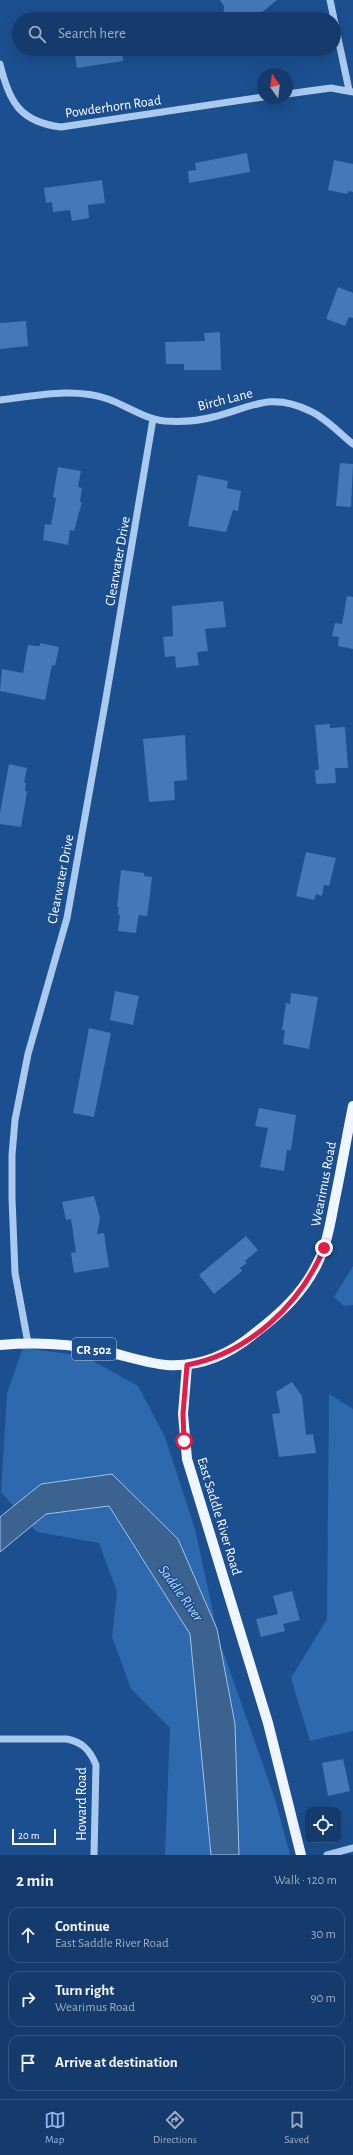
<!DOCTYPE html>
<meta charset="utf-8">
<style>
:root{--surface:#143b6b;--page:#214673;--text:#f1f3f6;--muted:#9dadc1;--line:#33557e;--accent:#95b2f1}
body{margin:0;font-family:"Alegreya Sans",sans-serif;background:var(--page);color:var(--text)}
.controls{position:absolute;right:12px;bottom:12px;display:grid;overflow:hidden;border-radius:8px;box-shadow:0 4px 16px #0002}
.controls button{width:36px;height:36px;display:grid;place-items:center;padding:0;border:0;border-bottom:1px solid var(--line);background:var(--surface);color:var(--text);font:20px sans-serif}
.compass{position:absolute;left:257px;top:68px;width:36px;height:36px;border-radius:50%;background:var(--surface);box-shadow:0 4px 16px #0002;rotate:346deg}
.scale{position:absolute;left:12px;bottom:10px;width:44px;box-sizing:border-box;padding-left:4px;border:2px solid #fff;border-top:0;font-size:11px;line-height:14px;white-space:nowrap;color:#fff;-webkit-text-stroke:3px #1b4f8f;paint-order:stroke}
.stop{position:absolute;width:12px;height:12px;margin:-9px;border:3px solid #e11d48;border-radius:50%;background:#fff}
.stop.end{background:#e11d48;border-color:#fff;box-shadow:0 1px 4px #0008}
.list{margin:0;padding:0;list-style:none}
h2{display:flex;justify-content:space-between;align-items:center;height:52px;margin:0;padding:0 16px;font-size:17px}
h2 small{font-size:13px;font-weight:400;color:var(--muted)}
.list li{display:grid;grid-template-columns:26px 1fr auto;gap:12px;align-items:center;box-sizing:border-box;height:56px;margin:0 8px 8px;padding:0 8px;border:1px solid var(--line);border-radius:12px}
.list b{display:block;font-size:15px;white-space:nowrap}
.list p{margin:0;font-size:13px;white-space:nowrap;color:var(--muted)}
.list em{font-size:13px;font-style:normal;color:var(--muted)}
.icon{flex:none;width:22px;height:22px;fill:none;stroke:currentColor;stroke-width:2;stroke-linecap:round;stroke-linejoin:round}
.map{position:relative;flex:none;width:353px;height:1855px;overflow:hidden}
.search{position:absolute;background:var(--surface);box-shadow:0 4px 16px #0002;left:12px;right:12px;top:12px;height:44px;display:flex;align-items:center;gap:10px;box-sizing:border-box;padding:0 14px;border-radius:22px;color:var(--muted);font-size:15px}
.sheet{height:244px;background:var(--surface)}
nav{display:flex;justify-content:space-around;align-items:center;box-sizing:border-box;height:56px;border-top:1px solid var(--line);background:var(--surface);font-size:11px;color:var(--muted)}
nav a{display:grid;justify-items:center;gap:2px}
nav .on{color:var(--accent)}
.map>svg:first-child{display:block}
.green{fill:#2e69ad}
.water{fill:#3c6290;stroke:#9cc4f0}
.building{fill:#4478b7}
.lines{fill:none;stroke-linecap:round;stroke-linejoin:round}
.minor{stroke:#a9c9ee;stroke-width:7}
.major{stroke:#f0f6ff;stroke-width:10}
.route{stroke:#e11d48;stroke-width:5}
.labels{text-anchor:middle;stroke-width:3;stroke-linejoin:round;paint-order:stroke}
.shield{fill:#1b4f8f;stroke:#bbcadd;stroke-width:1}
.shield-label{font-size:13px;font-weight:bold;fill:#fff}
.street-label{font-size:14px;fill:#fff;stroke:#1b4f8f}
.water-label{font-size:15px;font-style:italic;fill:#b5d3f5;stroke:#1b4f8f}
</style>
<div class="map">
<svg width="353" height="1855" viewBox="0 0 353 1855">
<rect width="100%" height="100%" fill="#1b4f8f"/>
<g class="green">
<path d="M353 1266V1305L344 1306 334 1297Z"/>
<path d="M23 1348 84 1356 138 1386 165 1437 195 1529 219 1640 275 1799 290 1855H165L170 1728 131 1689 112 1637 117 1592 99 1543 37 1532 1 1492 7 1393Z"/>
<path d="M329 1394 353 1409V1731L310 1741 291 1678 327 1619Z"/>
</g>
<path class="water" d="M112 1474 178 1539 217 1629 235 1724 239 1855H211L190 1634 109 1506 46 1514 0 1552V1517L41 1484Z"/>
<g class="building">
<path d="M220 0H277L260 14 264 19H223L224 6Z"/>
<path d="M74 49H122L123 61 77 68Z"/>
<path d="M247 153 250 172 189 183 188 171 196 170 195 163Z"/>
<path d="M334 160 353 164V192L348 191 347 194 328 190Z"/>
<path d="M102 180 105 203 88 205 89 218 72 221 70 210 53 212 52 202 46 203 44 188Z"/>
<path d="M338 287 353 293V318L349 317 345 326 326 319Z"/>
<path d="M26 321 28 346 0 349V323Z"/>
<path d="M220 332 221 370H184V364H166L165 342 205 341 204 333Z"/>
<path d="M340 463 353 464 351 507 336 506Z"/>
<path d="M58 467 81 471 78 487 82 488 80 502H82L74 531 70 530 68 545 43 540 45 524 51 525 56 498 53 497Z"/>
<path d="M198 475 228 481 227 488 241 491 238 511 233 510 226 532 188 526Z"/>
<path d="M347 596 353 597V649L338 646 339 637 332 636 335 623 342 624Z"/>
<path d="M223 601 226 627 205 629 208 651 197 652 199 665 176 668 175 656 165 657 163 637 173 636 172 606Z"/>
<path d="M40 643 59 647 55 666 52 665 45 700 0 691 2 669 23 673 28 645 36 646H40Z"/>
<path d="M330 724V728L345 727 348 768H335L336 783 316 784 315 770H319L315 725Z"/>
<path d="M185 735 187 780 174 781 175 800 149 802 143 739Z"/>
<path d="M9 764 27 768 24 783H26L25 791 27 792 21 827 0 824V813Z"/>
<path d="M306 852 336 858 329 886 324 885 322 896 316 894 314 900 296 896Z"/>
<path d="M121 870 144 873V876L152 877 148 910 147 916 139 915 138 918 136 933 118 931 120 915H118L119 907H117Z"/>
<path d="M115 991 139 996 133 1025 110 1020Z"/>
<path d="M291 993 318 997 309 1049 283 1044 285 1030H282L286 1003 290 1004Z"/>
<path d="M89 1028 111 1033 94 1117 73 1113Z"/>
<path d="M259 1108 296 1115 291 1150H287L284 1171 260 1167 268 1128 255 1126Z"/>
<path d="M94 1196 100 1218 97 1234 104 1233 109 1267 74 1273 71 1253 76 1252 71 1219 66 1220 62 1202Z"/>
<path d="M246 1236 258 1250 245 1261 247 1263 240 1268 242 1271 214 1294 199 1275Z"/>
<path d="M292 1382 302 1396 306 1435 313 1434 316 1453 279 1457 272 1414 280 1413 276 1392Z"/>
<path d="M292 1591 300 1620 283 1624 285 1631 261 1637 256 1619 278 1614 273 1596Z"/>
<path d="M343 1759 350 1791 328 1796 322 1763Z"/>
</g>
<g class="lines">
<g class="minor">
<path d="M330 0 349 90"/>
<path d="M0 64C9 102 20 122 61 127L263 97"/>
<path d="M287 94 331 88 353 92"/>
<path d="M0 400C35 396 74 387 108 399 127 406 145 419 165 421 181 422 198 421 213 417 250 408 270 391 310 411 326 418 339 433 353 444"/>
<path d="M28 1343 15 1273 12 1198V1155L15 1120 28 1054 67 918 106 698 153 419"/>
<path d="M0 1739H67C82 1742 90 1750 96 1765L94 1855"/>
<path d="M327 1855 353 1848"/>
</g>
<g class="major">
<path d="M0 1345C34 1342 65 1343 99 1350 121 1354 144 1363 167 1365 200 1367 230 1354 255 1333 280 1314 303 1293 317 1264 328 1243 331 1218 336 1194 342 1165 347 1135 353 1106"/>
<path d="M187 1365 183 1414 187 1459 268 1723 301 1855"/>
</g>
</g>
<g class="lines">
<path class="route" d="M184 1441 183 1414 187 1365C248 1354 301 1304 324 1248"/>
</g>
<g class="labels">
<rect class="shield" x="72" y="1338" width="44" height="22" rx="3"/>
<g class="shield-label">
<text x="94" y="1354">CR 502</text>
</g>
<g class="street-label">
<text transform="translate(113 106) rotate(-8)" y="5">Powderhorn Road</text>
<text transform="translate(225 399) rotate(-14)" y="5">Birch Lane</text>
<text transform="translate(117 561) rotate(-80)" y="5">Clearwater Drive</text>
<text transform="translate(60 879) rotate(-79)" y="5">Clearwater Drive</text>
<text transform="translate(323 1184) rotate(-79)" y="5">Wearimus Road</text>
<text transform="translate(220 1516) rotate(73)" y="5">East Saddle River Road</text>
<text transform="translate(81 1804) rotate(-90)" y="5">Howard Road</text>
</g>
<g class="water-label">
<text transform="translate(181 1593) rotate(54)" y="5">Saddle River</text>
</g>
</g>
</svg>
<div class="controls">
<button><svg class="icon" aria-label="locate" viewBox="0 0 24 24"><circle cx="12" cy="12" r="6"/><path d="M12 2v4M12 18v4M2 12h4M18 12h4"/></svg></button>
</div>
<svg class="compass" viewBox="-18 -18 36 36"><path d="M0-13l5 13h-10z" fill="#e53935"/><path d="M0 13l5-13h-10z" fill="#9dadc1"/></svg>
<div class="scale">20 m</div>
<div class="stop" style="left:184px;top:1441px"></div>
<div class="stop end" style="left:324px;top:1248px"></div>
<div class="search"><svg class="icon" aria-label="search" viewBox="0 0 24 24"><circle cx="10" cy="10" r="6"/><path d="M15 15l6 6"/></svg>Search here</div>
</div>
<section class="sheet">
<h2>2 min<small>Walk · 120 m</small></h2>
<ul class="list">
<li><svg class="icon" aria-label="ahead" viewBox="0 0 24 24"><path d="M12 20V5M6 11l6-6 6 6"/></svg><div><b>Continue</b><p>East Saddle River Road</p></div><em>30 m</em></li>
<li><svg class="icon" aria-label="right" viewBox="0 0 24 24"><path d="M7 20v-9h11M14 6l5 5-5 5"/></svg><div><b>Turn right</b><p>Wearimus Road</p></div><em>90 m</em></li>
<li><svg class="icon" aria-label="arrive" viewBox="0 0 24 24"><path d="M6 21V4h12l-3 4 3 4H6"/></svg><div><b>Arrive at destination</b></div></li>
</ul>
</section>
<nav>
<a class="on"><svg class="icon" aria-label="map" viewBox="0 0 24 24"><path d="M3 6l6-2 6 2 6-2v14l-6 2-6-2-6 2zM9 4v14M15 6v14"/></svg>Map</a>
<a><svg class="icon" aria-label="directions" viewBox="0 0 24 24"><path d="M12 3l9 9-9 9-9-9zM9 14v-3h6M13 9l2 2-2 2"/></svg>Directions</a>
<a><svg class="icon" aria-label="saved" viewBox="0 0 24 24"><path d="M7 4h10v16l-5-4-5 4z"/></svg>Saved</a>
</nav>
